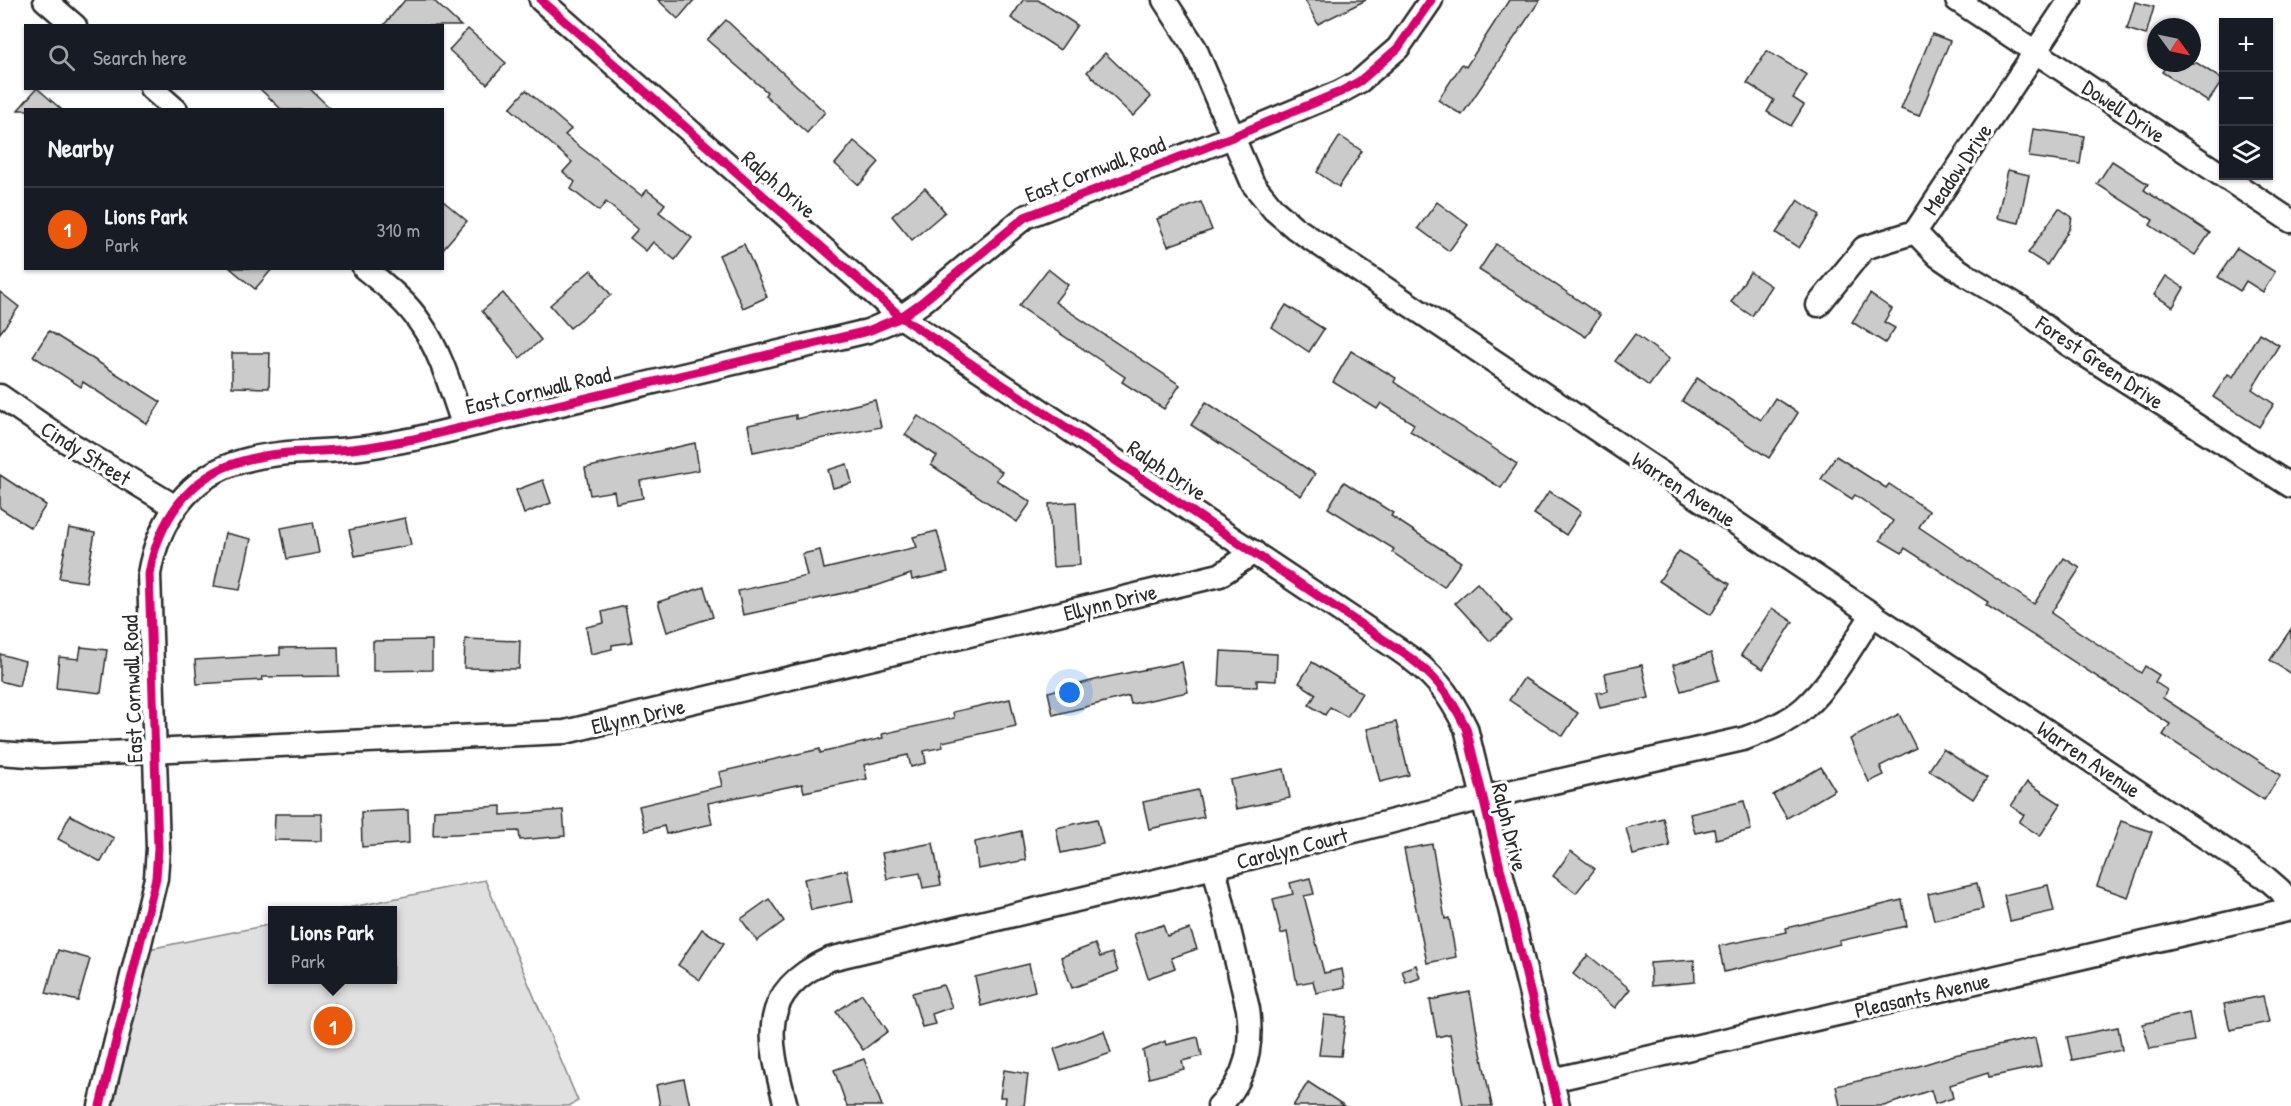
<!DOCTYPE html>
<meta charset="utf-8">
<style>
:root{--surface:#171b24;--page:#242831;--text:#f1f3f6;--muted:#9ea1a6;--line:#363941;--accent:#ea580c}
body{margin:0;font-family:"Patrick Hand",sans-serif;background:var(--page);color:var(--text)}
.controls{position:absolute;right:18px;top:18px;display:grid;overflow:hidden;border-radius:0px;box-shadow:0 2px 4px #0004}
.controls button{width:54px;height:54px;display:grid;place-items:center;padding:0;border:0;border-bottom:2px solid var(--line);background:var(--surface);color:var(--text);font:30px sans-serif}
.compass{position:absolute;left:2147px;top:18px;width:54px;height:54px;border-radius:50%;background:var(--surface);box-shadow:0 2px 4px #0004;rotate:123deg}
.you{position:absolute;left:1070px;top:693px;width:21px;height:21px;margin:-15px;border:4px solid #fff;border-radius:50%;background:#1a73e8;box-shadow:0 0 0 9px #1a73e833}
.badge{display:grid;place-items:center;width:39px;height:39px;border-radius:50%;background:var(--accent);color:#fff;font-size:20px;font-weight:700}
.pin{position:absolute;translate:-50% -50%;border:3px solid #fff;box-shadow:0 2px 6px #0006}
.popup{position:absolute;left:268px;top:906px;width:129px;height:78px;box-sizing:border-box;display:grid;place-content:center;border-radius:0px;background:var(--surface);filter:drop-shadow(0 2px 4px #0005);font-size:20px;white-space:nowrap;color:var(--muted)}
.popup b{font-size:22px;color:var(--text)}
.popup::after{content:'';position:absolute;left:50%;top:100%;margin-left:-12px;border:12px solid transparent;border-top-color:var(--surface)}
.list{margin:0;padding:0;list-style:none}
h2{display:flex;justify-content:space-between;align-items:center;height:78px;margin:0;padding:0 24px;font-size:26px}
h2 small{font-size:20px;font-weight:400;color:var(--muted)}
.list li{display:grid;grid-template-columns:39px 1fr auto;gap:18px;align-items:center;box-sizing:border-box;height:84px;padding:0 24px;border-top:2px solid var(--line)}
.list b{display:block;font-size:22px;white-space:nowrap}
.list p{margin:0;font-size:20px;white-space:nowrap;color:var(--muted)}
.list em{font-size:20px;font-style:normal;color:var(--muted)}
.icon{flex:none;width:33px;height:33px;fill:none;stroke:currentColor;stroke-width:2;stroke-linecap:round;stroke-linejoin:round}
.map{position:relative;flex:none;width:2291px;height:1106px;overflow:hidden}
.search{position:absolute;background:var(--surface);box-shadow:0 2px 4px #0004;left:24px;top:24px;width:420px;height:66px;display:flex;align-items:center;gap:15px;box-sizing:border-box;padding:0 21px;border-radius:0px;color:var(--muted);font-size:22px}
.panel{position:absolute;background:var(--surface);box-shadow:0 2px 4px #0004;left:24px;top:108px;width:420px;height:162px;border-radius:0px}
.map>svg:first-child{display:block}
.green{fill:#e0e0e0;stroke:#868686;stroke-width:1.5}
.building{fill:#cbcbcb;stroke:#2b2b2b;stroke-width:1.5}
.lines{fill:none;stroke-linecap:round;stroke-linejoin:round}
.minor-casing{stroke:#2b2b2b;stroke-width:27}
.minor{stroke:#fff;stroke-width:22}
.cycleway-casing{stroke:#fff;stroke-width:13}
.cycleway{stroke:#d6006c;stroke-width:9}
.labels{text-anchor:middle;stroke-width:6;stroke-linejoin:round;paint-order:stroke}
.street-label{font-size:22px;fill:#2b2b2b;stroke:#fff}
</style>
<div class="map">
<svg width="2291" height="1106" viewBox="0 0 2291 1106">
<rect width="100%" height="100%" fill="#fff"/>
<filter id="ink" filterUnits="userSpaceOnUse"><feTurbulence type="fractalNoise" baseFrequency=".0167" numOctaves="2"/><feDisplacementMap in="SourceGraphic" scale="12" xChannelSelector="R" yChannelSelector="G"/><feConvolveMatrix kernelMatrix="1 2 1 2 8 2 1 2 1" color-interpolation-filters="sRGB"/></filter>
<g filter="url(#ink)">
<path class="green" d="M485 880 578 1101 569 1106H100L139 951 273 924V980H393V910H338Z"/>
<g class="building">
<path d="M405 0H433L461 26H383Z"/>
<path d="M658 0H694L678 19Z"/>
<path d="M1023 0H1038L1077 25 1060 50 1011 18Z"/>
<path d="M1305 0H1366L1318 24Z"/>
<path d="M1509 0H1540L1462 115 1438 100 1462 64 1466 67Z"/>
<path d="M2135 2 2154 7 2146 35 2127 29Z"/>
<path d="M726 20 825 112 807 133 765 95 767 92 707 40Z"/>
<path d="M468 29 506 63 487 84 449 50Z"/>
<path d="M1932 34 1950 41 1919 116 1901 109Z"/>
<path d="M1767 51 1807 75 1793 98 1804 105 1791 126 1767 112 1774 100 1747 83Z"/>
<path d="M1105 53 1151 97 1133 116 1087 72Z"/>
<path d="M2168 63H2197L2223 80 2208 102 2162 72Z"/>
<path d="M37 88 62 110H18Z"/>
<path d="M259 88H309L332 110H282Z"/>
<path d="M526 90 571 129 565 135 642 196 647 190 665 204 659 212 692 238 675 260 653 242 646 251 630 238 638 229 606 202 599 211 571 189 575 182 563 172 572 162 510 108Z"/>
<path d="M2033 129 2084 136 2080 164 2029 157Z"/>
<path d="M1340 136 1362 151 1339 187 1317 172Z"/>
<path d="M854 141 879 162 859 185 835 164Z"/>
<path d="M2112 161 2148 184 2144 190 2210 233 2195 255 2150 225 2153 220 2097 184Z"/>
<path d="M2008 170 2029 175 2019 223 1997 218Z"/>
<path d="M925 188 945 212 912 240 892 216Z"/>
<path d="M442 200 467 221 442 250Z"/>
<path d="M1798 200 1820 215 1799 248 1776 233Z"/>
<path d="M1201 202 1212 230 1168 246 1157 219Z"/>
<path d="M1437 202 1468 225 1449 251 1418 228Z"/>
<path d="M2059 208 2072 217 2070 228 2047 265 2028 253Z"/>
<path d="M744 244 767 297 743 308 719 255Z"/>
<path d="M1496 244 1600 315 1586 337 1479 270Z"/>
<path d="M2237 248 2275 272 2263 292 2246 281 2240 291 2218 277Z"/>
<path d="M230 268H273L255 289Z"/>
<path d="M1048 269 1068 285 1055 302 1180 385 1164 409 1122 382 1125 377 1019 306Z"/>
<path d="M591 270 611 295 570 328 550 305Z"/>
<path d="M1750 272 1771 286 1752 316 1731 302Z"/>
<path d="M2166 276 2184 288 2173 307 2154 295Z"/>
<path d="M0 292 19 307 0 333Z"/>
<path d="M503 293 541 340 520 358 482 311Z"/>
<path d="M1870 294 1892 309 1884 322 1895 328 1885 343 1852 322Z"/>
<path d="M1286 305 1324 329 1309 352 1272 327Z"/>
<path d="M49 331 161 402 147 424 83 382 81 387 33 356Z"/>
<path d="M2259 333 2279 345 2252 389 2274 404 2259 427 2213 397 2228 374 2233 377Z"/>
<path d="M1635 334 1669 359 1649 386 1615 361Z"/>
<path d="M1351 351 1396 378 1394 382 1517 464 1501 488 1410 431 1414 424 1381 403 1377 409 1333 382Z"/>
<path d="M232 353H270L269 388 232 387Z"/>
<path d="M1697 378 1761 420 1775 398 1798 413 1769 458 1682 401Z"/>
<path d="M875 400 881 427 753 452 748 425 796 415V419Z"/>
<path d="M1206 402 1315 474 1301 496 1191 425Z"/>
<path d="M918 416 1002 472 996 480 1031 502 1017 522 931 465 937 456 905 435Z"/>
<path d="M695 443 699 470 640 481 643 498 616 503 614 491 590 495 585 468Z"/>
<path d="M1836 456 1886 488 1889 484 1929 511 1919 527 2034 604 2064 558 2080 568 2051 613 2141 673 2145 666 2159 675 2155 682 2167 690 2163 698 2281 775 2264 800 2163 735 2170 724 1986 605 1988 602 1905 548 1902 553 1880 540 1893 521 1855 495 1852 499 1821 479Z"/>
<path d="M847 464 852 483 833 488 828 470Z"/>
<path d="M0 475 46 505 31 528 0 508Z"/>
<path d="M543 480 551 503 524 514 516 490Z"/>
<path d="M1344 482 1393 513 1391 516 1461 562 1444 587 1392 552 1394 549 1328 508Z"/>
<path d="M1549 491 1581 512 1566 535 1534 514Z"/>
<path d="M1076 502 1080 565 1053 567 1049 504Z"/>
<path d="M405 518 411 545 355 556 349 530Z"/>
<path d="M313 522 319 553 287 559 281 528Z"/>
<path d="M69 528 95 533 86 582 59 578Z"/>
<path d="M937 531 948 572 912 580 911 574 876 586 743 615 738 591 807 576 802 554 820 550 824 569 917 547 913 537Z"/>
<path d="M225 533 251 539 240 590 214 586Z"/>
<path d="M1679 551 1730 584 1711 615 1659 581Z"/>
<path d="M1477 583 1512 621 1490 641 1455 603Z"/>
<path d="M704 587 713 617 667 632 658 602Z"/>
<path d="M625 606 632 642 612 645V649L591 654 586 627 604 623 602 612Z"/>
<path d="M1772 608 1793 622 1763 669 1741 655Z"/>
<path d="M2291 629V674L2270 660Z"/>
<path d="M465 639 520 641 519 669 464 668Z"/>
<path d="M432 640V670L373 671V641Z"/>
<path d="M81 647 107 650 101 693 56 688 59 657 79 659Z"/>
<path d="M338 647 339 676 262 677 263 680 197 684 195 660 280 655V648Z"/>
<path d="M1221 651 1277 654 1276 681 1257 680V687L1219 686Z"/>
<path d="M1711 653 1719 680 1681 691 1673 665Z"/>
<path d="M0 654 25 661 19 686 0 681Z"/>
<path d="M1182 662 1188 692 1131 704 1129 696 1053 715 1048 692 1103 678Z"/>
<path d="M1312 662 1362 693 1347 717 1330 707 1325 715 1309 705 1316 694 1299 683Z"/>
<path d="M1642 665 1649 698 1600 708 1596 693 1608 691 1605 673Z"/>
<path d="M1524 678 1578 713 1563 736 1509 700Z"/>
<path d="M1010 699 1016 726 942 742 943 747 924 751 926 763 911 767 908 755 864 765 867 779 804 792 802 784 708 803 712 824 666 834 664 826 645 831 639 806 722 786 719 772 820 749V753L883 738 882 734 954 718 953 712Z"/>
<path d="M1899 714 1916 748 1880 766 1884 775 1869 782 1850 739Z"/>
<path d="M1396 722 1409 775 1380 782 1367 729Z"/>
<path d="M1943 749 1987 778 1973 799 1929 770Z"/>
<path d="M1821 767 1835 790 1787 818 1773 795Z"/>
<path d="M1284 769 1290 798 1236 809 1230 780Z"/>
<path d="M2027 782 2061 804 2040 836 2019 822 2024 815 2011 806Z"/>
<path d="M1198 790 1204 817 1149 829 1143 802Z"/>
<path d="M1744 801 1751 830 1716 839 1714 829 1695 833 1690 814Z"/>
<path d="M501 806V815L563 810 565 836 520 840 519 831 433 835 434 810Z"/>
<path d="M408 810 409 843 362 847 361 812Z"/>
<path d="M275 814H322V841L274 840Z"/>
<path d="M70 815 114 838 101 862 58 839Z"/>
<path d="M1663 818 1670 846 1633 855 1626 828Z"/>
<path d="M1097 819 1103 844 1061 853 1056 828Z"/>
<path d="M2121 821 2152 832 2128 897 2097 886Z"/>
<path d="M1021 831 1026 860 978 869 975 842Z"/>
<path d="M933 843 941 885 923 888 920 873 887 879 882 853Z"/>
<path d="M1432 844 1445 919 1449 918 1456 957 1427 963 1404 849Z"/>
<path d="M1571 851 1595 869 1576 893 1553 876Z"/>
<path d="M847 870 853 901 811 910 804 879Z"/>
<path d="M1310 878 1314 894 1304 896 1324 973 1342 969 1345 987 1316 993 1313 981 1297 984 1287 932 1281 934 1273 899 1293 894 1290 883Z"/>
<path d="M1977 883 1983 909 1934 920 1928 894Z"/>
<path d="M2048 885 2054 911 2010 921 2004 895Z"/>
<path d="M769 899 784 921 757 941 741 919Z"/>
<path d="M1902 900 1907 926 1839 941 1840 944 1724 972 1719 946 1787 932 1786 928Z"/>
<path d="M1163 925 1167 936 1190 929 1197 949 1171 958 1175 968 1148 978 1134 934Z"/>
<path d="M702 929 724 943 700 980 678 965Z"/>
<path d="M1095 944 1100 957 1112 953 1118 971 1072 988 1061 957Z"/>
<path d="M58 950 90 959 78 1001 46 993Z"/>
<path d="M1588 955 1630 989 1615 1008 1573 974Z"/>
<path d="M1694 960 1695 982 1651 986 1650 963Z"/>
<path d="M1029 964 1035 991 981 1006 975 977Z"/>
<path d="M1416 965 1420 978 1406 983 1402 970Z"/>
<path d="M943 985 952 1007 932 1014 935 1024 922 1027 912 993Z"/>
<path d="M1470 992 1479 1043 1492 1106H1463L1450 1034 1437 1037 1430 1000Z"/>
<path d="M862 994 888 1031 863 1050 836 1012Z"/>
<path d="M2263 996 2269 1022 2230 1030 2224 1004Z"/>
<path d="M2189 1013 2194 1041 2150 1049 2143 1024Z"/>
<path d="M1324 1015 1346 1017 1341 1056 1319 1055Z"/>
<path d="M2118 1027 2122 1050 2072 1060 2067 1037Z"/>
<path d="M1104 1031 1111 1053 1061 1070 1054 1049Z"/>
<path d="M1198 1037 1202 1056 1182 1061 1184 1069 1149 1078 1143 1051 1165 1041 1166 1045Z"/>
<path d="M2035 1038 2041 1066 1989 1077 1988 1073 1950 1085 1953 1098 1935 1104 1931 1090 1884 1106H1840L1836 1086 1906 1070 1954 1055Z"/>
<path d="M864 1059 882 1106H847L834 1070Z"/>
<path d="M1004 1070 1028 1074 1024 1106H1005L1006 1097H1000Z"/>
<path d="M684 1079 690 1106H660L656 1085Z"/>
<path d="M1308 1082 1345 1106H1293Z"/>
</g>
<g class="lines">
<g class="minor-casing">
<g id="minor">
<path d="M45 0 75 26"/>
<path d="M541 0 901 317 1399 650C1433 673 1448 691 1466 728L1558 1106"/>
<path d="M1164 0 1195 48 1253 184 1274 210 1295 228 2265 877 2280 890 2291 904"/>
<path d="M1957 0 2291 221"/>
<path d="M151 88 176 110"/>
<path d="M1915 232 1938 256 1966 275 2020 307 2068 344 2291 486"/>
<path d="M364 268C385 285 407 302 421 324 442 354 452 393 464 427"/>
<path d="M1818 305 1864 248 1915 232 2070 0"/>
<path d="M0 396 61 438 174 506"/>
<path d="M0 753 42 756 565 732 1220 575 1254 552"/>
<path d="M1214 867 1248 1009C1253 1046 1247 1079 1219 1106"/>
<path d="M1552 1080 2291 909"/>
<path d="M100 1106 156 878 158 848 149 574C158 522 188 476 242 461 279 450 322 453 360 448 378 446 396 442 414 439L868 331 901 317 921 303 1025 217 1232 137 1340 92 1360 81 1398 48 1431 0"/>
<path d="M786 1106C769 1040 755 993 830 959L1214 867 1483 798 1743 739C1765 731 1787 723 1804 708 1832 683 1852 645 1873 614"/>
</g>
</g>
<use href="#minor" class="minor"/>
<g class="cycleway-casing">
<g id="cycleway">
<path d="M541 0 901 317 1399 650C1433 673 1448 691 1466 728L1558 1106"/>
<path d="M100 1106 156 878 158 848 149 574C158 522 188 476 242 461 279 450 322 453 360 448 378 446 396 442 414 439L868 331 901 317 921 303 1025 217 1232 137 1340 92 1360 81 1398 48 1431 0"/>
</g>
</g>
<use href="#cycleway" class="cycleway"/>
</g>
</g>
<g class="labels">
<g class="street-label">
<text transform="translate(2124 111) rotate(34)" y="8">Dowell Drive</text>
<text transform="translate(1095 169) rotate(-21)" y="8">East Cornwall Road</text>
<text transform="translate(1957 169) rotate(-56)" y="8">Meadow Drive</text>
<text transform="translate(779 184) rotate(41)" y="8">Ralph Drive</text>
<text transform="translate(2100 362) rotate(34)" y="8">Forest Green Drive</text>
<text transform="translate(538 390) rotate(-13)" y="8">East Cornwall Road</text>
<text transform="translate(86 453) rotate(32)" y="8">Cindy Street</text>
<text transform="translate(1167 470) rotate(34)" y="8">Ralph Drive</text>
<text transform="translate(1684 489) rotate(33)" y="8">Warren Avenue</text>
<text transform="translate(1110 602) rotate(-14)" y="8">Ellynn Drive</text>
<text transform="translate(132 689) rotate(-92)" y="8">East Cornwall Road</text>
<text transform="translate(638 716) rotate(-13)" y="8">Ellynn Drive</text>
<text transform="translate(2089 759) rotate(34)" y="8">Warren Avenue</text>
<text transform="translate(1510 827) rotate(76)" y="8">Ralph Drive</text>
<text transform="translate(1292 848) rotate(-14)" y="8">Carolyn Court</text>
<text transform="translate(1922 995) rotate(-13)" y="8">Pleasants Avenue</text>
</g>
</g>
</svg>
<div class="controls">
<button>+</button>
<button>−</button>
<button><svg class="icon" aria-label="layers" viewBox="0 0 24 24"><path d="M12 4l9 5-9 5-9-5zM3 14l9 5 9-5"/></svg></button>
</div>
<svg class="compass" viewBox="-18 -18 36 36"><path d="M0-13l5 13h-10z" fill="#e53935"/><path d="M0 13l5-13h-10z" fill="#9ea1a6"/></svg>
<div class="you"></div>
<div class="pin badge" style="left:333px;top:1026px">1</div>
<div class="popup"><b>Lions Park</b>Park</div>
<div class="search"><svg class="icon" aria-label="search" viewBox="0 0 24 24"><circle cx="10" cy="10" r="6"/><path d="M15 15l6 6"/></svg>Search here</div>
<section class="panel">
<h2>Nearby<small></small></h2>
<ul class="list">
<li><span class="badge">1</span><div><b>Lions Park</b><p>Park</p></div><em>310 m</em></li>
</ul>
</section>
</div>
